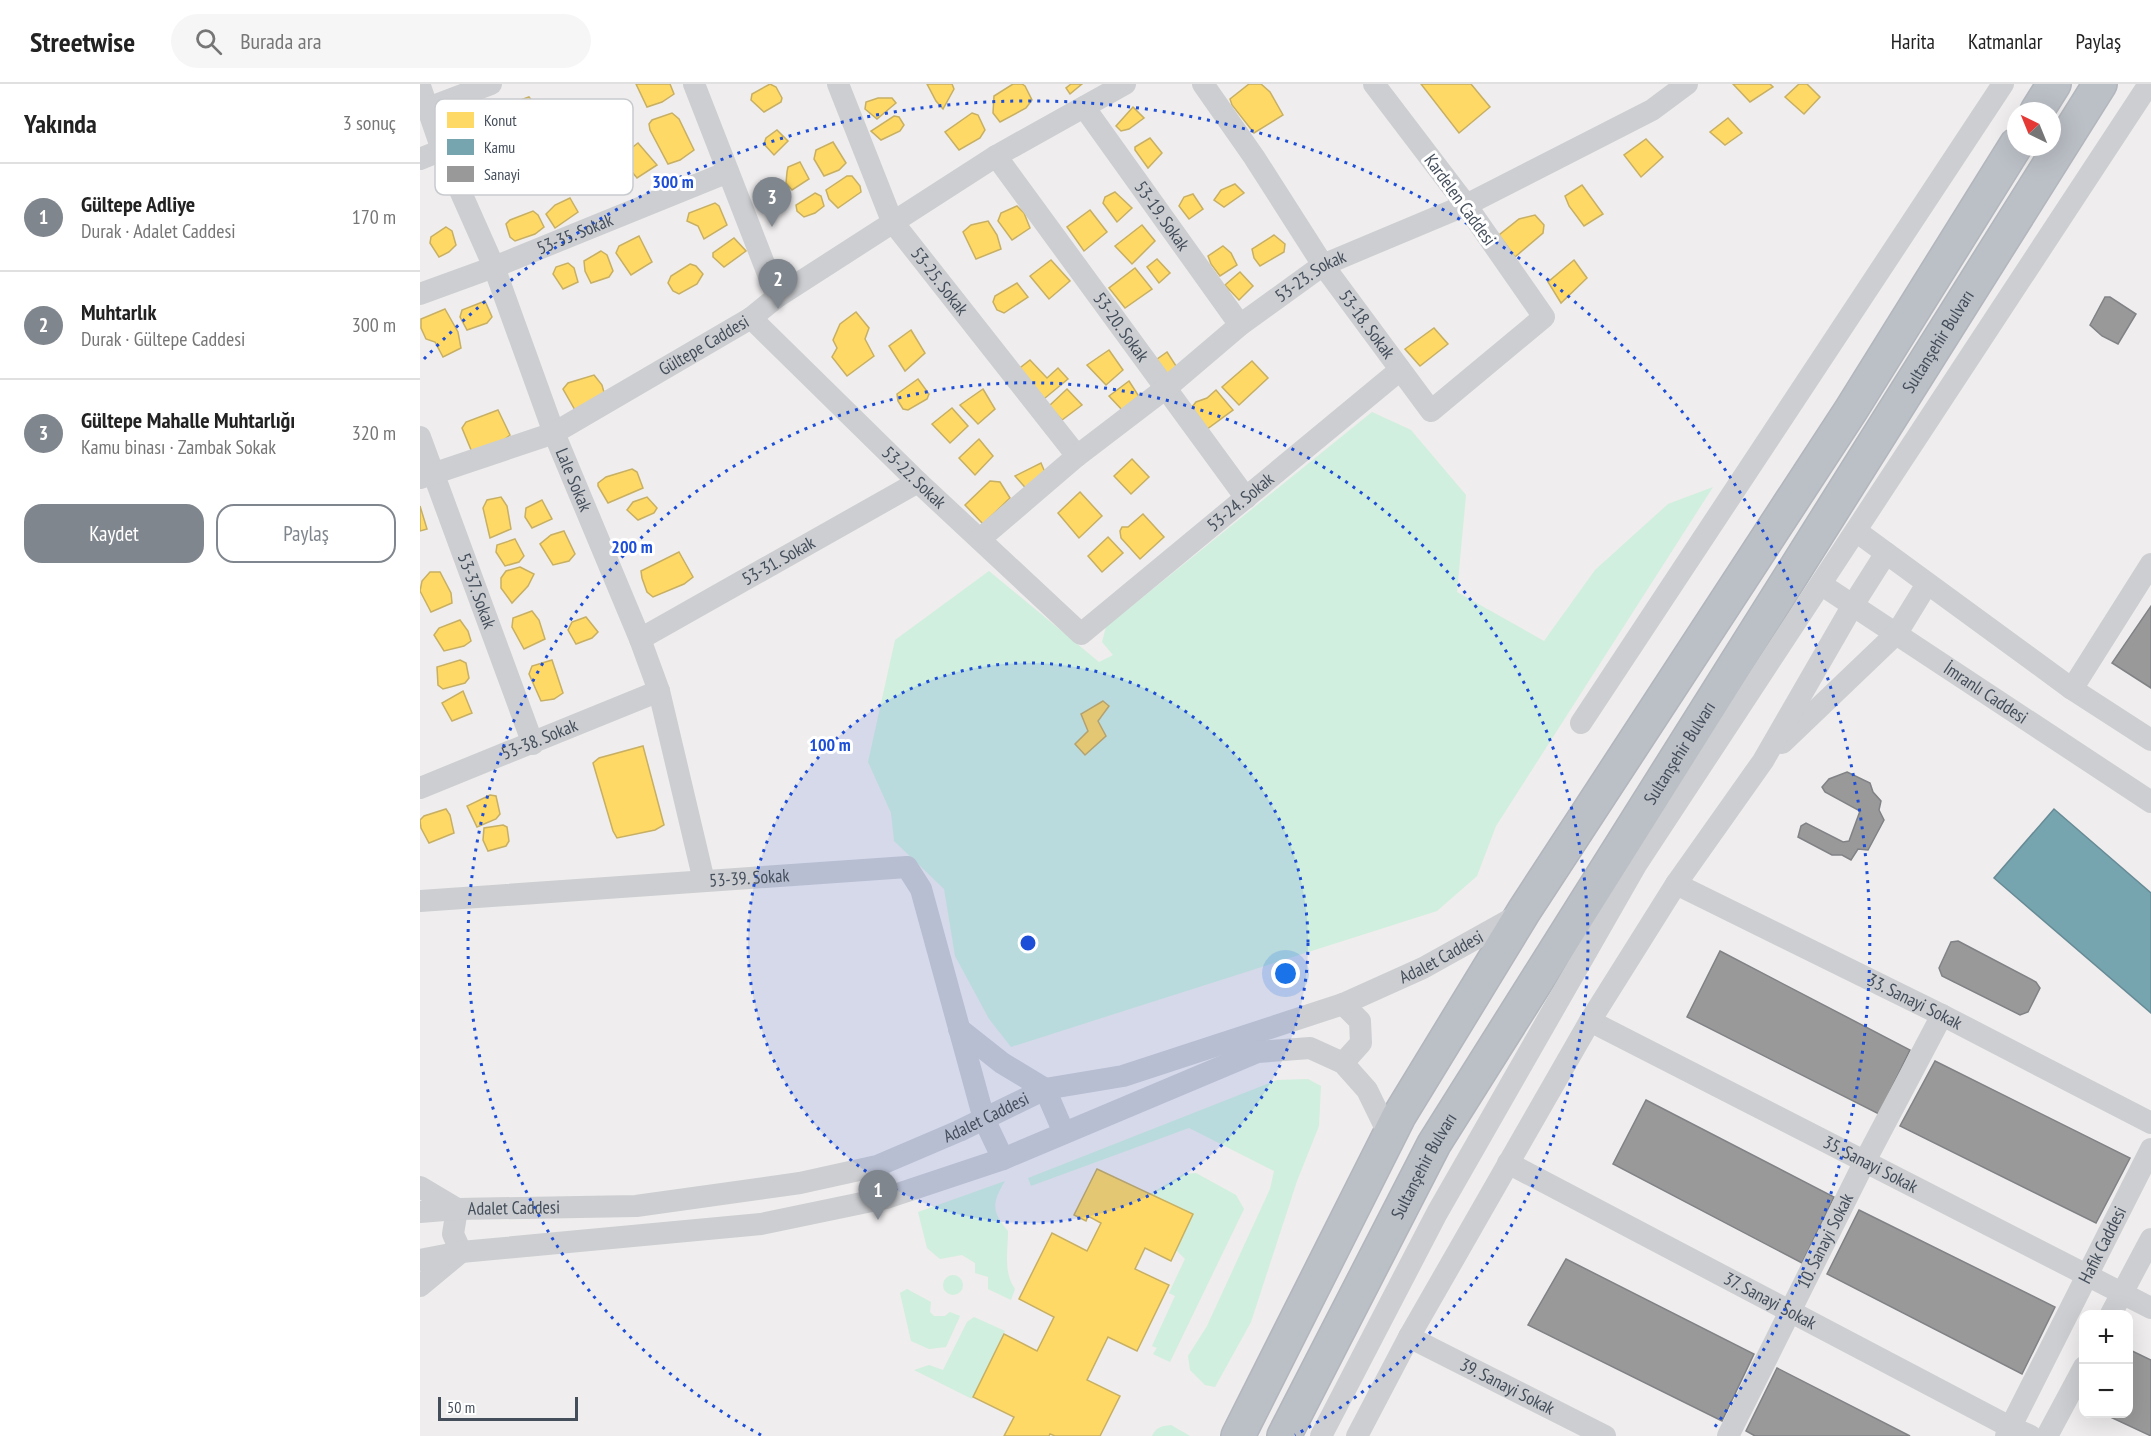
<!DOCTYPE html>
<html lang="tr">
<meta charset="utf-8">
<style>
:root{--surface:#fff;--page:#f6f6f6;--text:#222;--muted:#767676;--line:#e0e0e0;--accent:#80868e}
body{margin:0;font-family:"PT Sans Narrow",sans-serif;background:var(--page);color:var(--text)}
.controls{position:absolute;right:18px;bottom:18px;display:grid;overflow:hidden;border-radius:12px;box-shadow:0 6px 24px #0002}
.controls button{width:54px;height:54px;display:grid;place-items:center;padding:0;border:0;border-bottom:2px solid var(--line);background:var(--surface);color:var(--text);font:30px sans-serif}
.compass{position:absolute;left:1587px;top:18px;width:54px;height:54px;border-radius:50%;background:var(--surface);box-shadow:0 6px 24px #0002;rotate:317deg}
.scale{position:absolute;left:18px;bottom:15px;width:140px;box-sizing:border-box;padding-left:6px;border:3px solid #444e5b;border-top:0;font-size:16px;line-height:21px;white-space:nowrap;color:#444e5b;-webkit-text-stroke:4px #fff;paint-order:stroke}
.you{position:absolute;left:866px;top:890px;width:21px;height:21px;margin:-15px;border:4px solid #fff;border-radius:50%;background:#1a73e8;box-shadow:0 0 0 9px #1a73e833}
.badge{display:grid;place-items:center;width:39px;height:39px;border-radius:50%;background:var(--accent);color:#fff;font-size:20px;font-weight:700}
.pin{position:absolute;translate:-50% -50px;filter:drop-shadow(0 2px 3px #0008)}
.pin::after{content:'';position:absolute;top:32px;width:21px;height:18px;background:inherit;clip-path:polygon(0 0,100% 0,50% 100%)}
.list{margin:0;padding:0;list-style:none}
h2{display:flex;justify-content:space-between;align-items:center;height:78px;margin:0;padding:0 24px;font-size:26px}
h2 small{font-size:20px;font-weight:400;color:var(--muted)}
.list li{display:grid;grid-template-columns:39px 1fr auto;gap:18px;align-items:center;box-sizing:border-box;height:108px;padding:0 24px;border-top:2px solid var(--line)}
.list b{display:block;font-size:22px;white-space:nowrap}
.list p{margin:0;font-size:20px;white-space:nowrap;color:var(--muted)}
.list em{font-size:20px;font-style:normal;color:var(--muted)}
.actions{display:flex;gap:12px;padding:18px 24px}
.actions a{flex:1;padding:14px 0;border:2px solid var(--accent);border-radius:18px;text-align:center;font-size:21px;color:var(--accent)}
.actions .main{background:var(--accent);color:#fff}
.icon{flex:none;width:33px;height:33px;fill:none;stroke:currentColor;stroke-width:2;stroke-linecap:round;stroke-linejoin:round}
.map{position:relative;flex:none;width:1731px;height:1352px;overflow:hidden}
header{display:flex;align-items:center;gap:36px;box-sizing:border-box;height:84px;padding:0 30px;background:var(--surface);border-bottom:2px solid var(--line)}
header strong{font-size:28px}
nav{display:flex;gap:33px;margin-inline-start:auto;font-size:21px}
.search{width:420px;height:54px;background:var(--page);display:flex;align-items:center;gap:15px;box-sizing:border-box;padding:0 21px;border-radius:33px;color:var(--muted);font-size:22px}
main{display:flex}
aside{flex:1;background:var(--surface)}
.map>svg:first-child{display:block}
.green{fill:#d0efde}
.homes{fill:#ffd966;stroke:#c7af63;stroke-width:1.5}
.public{fill:#76a5af;stroke:#678b96;stroke-width:1.5}
.industry{fill:#999;stroke:#808286;stroke-width:1.5}
.lines{fill:none;stroke-linecap:round;stroke-linejoin:round}
.highway-casing{stroke:#b2b6bd;stroke-width:36}
.minor{stroke:#ccced1;stroke-width:22}
.highway{stroke:#bbbfc6;stroke-width:33}
.ring{fill:none;stroke:#1d4ed8;stroke-width:3;stroke-dasharray:3 6}
.labels{text-anchor:middle;stroke-width:6;stroke-linejoin:round;paint-order:stroke}
.street-label{font-size:18px;fill:#444e5b;stroke:#fff}
.key{fill:#fff;stroke:#c7cace;stroke-width:1.5}
.key-label{font-size:16px;fill:#444e5b}
.centre{fill:#1d4ed8;stroke:#fff;stroke-width:3}
.ring-label{font-size:18px;text-anchor:middle;font-weight:bold;fill:#1d4ed8;stroke:#fff;stroke-width:6;stroke-linejoin:round;paint-order:stroke}
</style>
<header>
<strong>Streetwise</strong>
<div class="search"><svg class="icon" aria-label="search" viewBox="0 0 24 24"><circle cx="10" cy="10" r="6"/><path d="M15 15l6 6"/></svg>Burada ara</div>
<nav><a>Harita</a><a>Katmanlar</a><a>Paylaş</a></nav>
</header>
<main>
<aside>
<h2>Yakında<small>3 sonuç</small></h2>
<ul class="list">
<li><span class="badge">1</span><div><b>Gültepe Adliye</b><p>Durak · Adalet Caddesi</p></div><em>170 m</em></li>
<li><span class="badge">2</span><div><b>Muhtarlık</b><p>Durak · Gültepe Caddesi</p></div><em>300 m</em></li>
<li><span class="badge">3</span><div><b>Gültepe Mahalle Muhtarlığı</b><p>Kamu binası · Zambak Sokak</p></div><em>320 m</em></li>
</ul>
<div class="actions"><a class="main">Kaydet</a><a>Paylaş</a></div>
</aside>
<div class="map">
<svg width="1731" height="1352" viewBox="0 0 1731 1352">
<rect width="100%" height="100%" fill="#efeded"/>
<g class="green">
<path d="M952 328 991 346 1046 411 1037 508 1124 557 1175 486 1248 420 1293 403 1076 742 1057 792 1017 827 591 963 569 935 535 872 524 805 474 757 471 729 448 678 475 556 569 487 679 578 693 571 682 558 686 543Z"/>
<path d="M888 995 901 1002 899 1042 877 1097 831 1238 795 1303 785 1301 770 1286 768 1272 787 1242 850 1105 854 1087 769 1044 611 1102 608 1094 857 996Z"/>
<path d="M776 1089 816 1111 824 1125 750 1278 733 1270 737 1264 732 1262 755 1212 749 1209 765 1175 756 1166 773 1130 730 1110 763 1090Z"/>
<path d="M585 1097C572 1119 571 1127 588 1147 588 1166 583 1189 595 1205L591 1216 568 1205V1193L555 1189V1179L542 1171 520 1175 507 1164 498 1128Z"/>
<circle cx="533" cy="1201" r="10"/>
<path d="M487 1205 511 1218 510 1228 514 1232H525L530 1228 540 1232 526 1263 509 1265 491 1257 480 1209Z"/>
<path d="M554 1233 585 1247 552 1315 494 1286 509 1281 523 1286 547 1238Z"/>
<path d="M751 1341 770 1352H732C736 1343 742 1342 751 1341Z"/>
</g>
<g class="homes">
<path d="M216 0H250L254 10 242 18 227 23Z"/>
<path d="M350 0 356 3 362 14 361 18 344 28 331 16 332 10Z"/>
<path d="M507 0H532L534 5 523 25 516 17Z"/>
<path d="M593 0H602L605 2 612 16 606 24 580 38 573 29 574 12Z"/>
<path d="M651 0H662L650 10 646 4Z"/>
<path d="M829 0H841L850 8 863 31 834 49 812 21 810 15Z"/>
<path d="M1001 0H1051L1070 23 1039 49Z"/>
<path d="M1313 0H1350L1353 3 1330 18Z"/>
<path d="M1379 0H1387L1400 13 1384 30 1365 13Z"/>
<path d="M109 13 117 23 126 46 120 51 67 71 51 39 56 32Z"/>
<path d="M458 14H472L476 19 457 35 445 25 446 18Z"/>
<path d="M713 23 724 34 709 45 701 47 696 42Z"/>
<path d="M252 29 259 35 274 66 260 76 248 80 230 46 229 40 232 36Z"/>
<path d="M552 29 558 31 565 46 560 54 539 66 525 48Z"/>
<path d="M474 32 479 33 484 41 480 47 461 56 451 47Z"/>
<path d="M1308 34 1322 49 1305 61 1290 48Z"/>
<path d="M357 46 368 57 354 71 344 60 346 54Z"/>
<path d="M730 54 742 69 728 84 715 66V63Z"/>
<path d="M1226 55 1243 73 1221 93 1204 71Z"/>
<path d="M413 58 426 79 419 86 404 92 394 75 396 66Z"/>
<path d="M218 59 237 81 217 94 200 73Z"/>
<path d="M380 78 389 95 372 106 366 99 367 88 368 83Z"/>
<path d="M427 92H432L440 102 441 108 418 124 409 115 406 106Z"/>
<path d="M815 100 824 109 804 123 794 116 801 106Z"/>
<path d="M1162 101 1183 130 1164 142 1149 122 1145 112Z"/>
<path d="M695 108 712 124 697 138 683 119 685 113Z"/>
<path d="M395 109 401 112 404 122 395 129 384 133 377 127 376 121Z"/>
<path d="M773 110 783 125 769 135 759 122 764 113Z"/>
<path d="M150 114 158 128 135 144 126 130 135 121Z"/>
<path d="M295 119 299 122 307 141 284 155 278 142 267 137 269 129Z"/>
<path d="M597 122 604 129 610 144 592 156 578 137 581 129Z"/>
<path d="M670 126 687 148 664 167 647 143Z"/>
<path d="M113 127 118 131 124 143 115 150 95 157 90 153 86 140 90 136Z"/>
<path d="M1115 131 1124 141 1123 149 1095 173 1079 151 1099 135Z"/>
<path d="M568 137 577 151 581 165 556 175 543 148 551 141Z"/>
<path d="M722 141 735 157 712 180 695 162Z"/>
<path d="M26 143 32 147 36 161 29 168 19 173 10 159 11 153Z"/>
<path d="M854 151 865 160 864 168 840 182 834 174 832 165Z"/>
<path d="M219 152 232 178 211 191 196 169 199 162Z"/>
<path d="M314 154 326 167 304 183 293 173V169Z"/>
<path d="M803 162 811 169 817 181 800 192 791 180 788 172Z"/>
<path d="M181 167 187 171 193 187 189 193 171 199 165 187 164 177Z"/>
<path d="M737 175 750 189 739 199 727 183Z"/>
<path d="M631 176 650 197 629 215 610 192Z"/>
<path d="M1154 176 1167 194 1141 219 1128 198Z"/>
<path d="M148 179 154 184 158 198 143 205 133 190 136 183Z"/>
<path d="M270 180 276 182 283 190 277 200 259 210 253 207 248 199 251 192Z"/>
<path d="M715 184 732 205 705 224 689 204Z"/>
<path d="M820 188 833 202 819 216 805 201Z"/>
<path d="M597 199 608 213 584 229 577 226 573 218 575 212Z"/>
<path d="M65 217 72 233 67 239 47 246 40 233 42 226Z"/>
<path d="M25 225 38 248 41 264 23 273 15 258 6 255 1 244V235Z"/>
<path d="M436 228 449 244 445 255 454 272 427 292 412 273 417 264 413 256 420 240Z"/>
<path d="M1014 244 1028 260 1000 282 985 265Z"/>
<path d="M491 246 505 269 485 287 469 262Z"/>
<path d="M689 266 703 286 686 301 667 281Z"/>
<path d="M747 268 758 285 744 296 733 278Z"/>
<path d="M610 276 627 294 638 284 648 295 619 319 596 287Z"/>
<path d="M832 277 848 294 819 321 802 303Z"/>
<path d="M174 291 182 301 185 312 155 326 143 305 148 299Z"/>
<path d="M498 295 509 310 507 315 488 326 483 325 478 317 477 310Z"/>
<path d="M709 297 720 314 704 328 689 312Z"/>
<path d="M563 305 575 325 558 340 540 321Z"/>
<path d="M647 305 662 321 642 336 629 322Z"/>
<path d="M796 306 813 326 783 348 772 323 776 318 787 314Z"/>
<path d="M532 324 548 342 530 359 512 340Z"/>
<path d="M78 326 90 351 80 359 52 368 42 344 46 338Z"/>
<path d="M559 355 573 372 555 391 539 374Z"/>
<path d="M712 375 729 393 711 410 694 392Z"/>
<path d="M621 379 627 393 610 409 595 392Z"/>
<path d="M212 385 217 388 223 404 188 419 178 402V399L186 393Z"/>
<path d="M570 397 580 398 590 414 563 440 545 421Z"/>
<path d="M660 408 682 432 659 454 638 429Z"/>
<path d="M81 413 87 422 91 445 70 454 63 424 67 416Z"/>
<path d="M227 413 237 424 234 429 218 436 207 426 213 418Z"/>
<path d="M122 416 132 435 112 444 105 433 106 424Z"/>
<path d="M0 422 7 445 0 447Z"/>
<path d="M723 430 744 453 720 475 701 454 700 447 702 443H708Z"/>
<path d="M144 447 155 470 149 477 133 481 120 460 131 451Z"/>
<path d="M688 453 703 469 682 488 668 472Z"/>
<path d="M95 455 104 472 99 478 85 482 76 468 77 461Z"/>
<path d="M259 468 273 493 264 500 233 513 227 508 222 494 221 487Z"/>
<path d="M100 483 114 490 108 502 92 519 81 504V494L86 487Z"/>
<path d="M10 488H20L31 509 32 519 11 528 0 507 2 497Z"/>
<path d="M112 527 119 536 125 555 104 565 92 543 93 534Z"/>
<path d="M166 533 178 548 172 554 156 560 148 546 152 538Z"/>
<path d="M40 536 48 547 51 557 44 562 24 567 14 551 19 544Z"/>
<path d="M40 576 46 579 49 594 45 599 23 605 18 601 17 583Z"/>
<path d="M132 576 143 609 134 615 121 617 109 590 112 582Z"/>
<path d="M43 607 52 629 32 637 22 619Z"/>
<path d="M683 617 689 622 678 637 686 652 665 671 655 660 668 647 661 630Z"/>
<path d="M223 662 244 741 235 746 197 754 193 747 173 679 179 674Z"/>
<path d="M70 711 76 712 80 730 76 735 57 743 47 722Z"/>
<path d="M26 725 30 731 34 749 9 759 1 744 0 736 4 732Z"/>
<path d="M83 741 87 743 89 757 86 762 68 767 63 756 64 744Z"/>
<path d="M677 1085 773 1130 751 1177 725 1164 715 1185 749 1201 717 1267 688 1253 667 1296 700 1312 680 1352H635L630 1350 629 1352H584L594 1333 553 1313 584 1250 617 1267 634 1233 599 1215 632 1149 667 1167 681 1139 668 1132 666 1137 654 1131Z"/>
</g>
<path class="public" d="M1634 725 1731 809V929L1574 794Z"/>
<g class="industry">
<path d="M1685 213H1690L1716 230 1698 260 1682 252 1670 241Z"/>
<path d="M1731 522V604L1692 579Z"/>
<path d="M1427 688 1450 699 1453 708 1461 717 1459 726 1464 736 1448 766 1438 765 1431 776 1422 771H1412L1378 753 1381 742 1386 739 1423 758 1429 757 1440 727 1405 708 1402 703 1409 695Z"/>
<path d="M1538 857 1616 898 1620 904 1608 928 1600 931 1522 892 1519 884 1531 858Z"/>
<path d="M1300 867 1490 966 1459 1030 1267 933Z"/>
<path d="M1515 977 1710 1074 1676 1139 1480 1042Z"/>
<path d="M1226 1016 1414 1113 1382 1179 1193 1080Z"/>
<path d="M1439 1126 1635 1223 1602 1290 1407 1190Z"/>
<path d="M1146 1175 1334 1270 1302 1337 1108 1241Z"/>
<path d="M1708 1265 1731 1276V1352L1684 1330H1708Z"/>
<path d="M1357 1284 1490 1352H1335L1326 1347Z"/>
</g>
<g class="lines">
<g class="highway-casing">
<g id="highway">
<path d="M1617 27 1634 0"/>
<path d="M818 1352 979 1032 1104 827 1431 326 1596 61"/>
<path id="s22" d="M864 1352 1014 1060 1680 0"/>
</g>
</g>
<g class="minor">
<path d="M274 0 357 213"/>
<path id="s1" d="M418 0 472 137 657 372"/>
<path id="s2" d="M783 0 834 73 903 181 1011 327 1124 233 1046 121 954 0"/>
<path id="s3" d="M0 2 22 66 74 183 134 349 220 555 239 607 284 797"/>
<path id="s4" d="M664 23 820 241"/>
<path d="M8 24 71 0"/>
<path id="s5" d="M576 72 826 414"/>
<path d="M0 75 22 66"/>
<path id="s6" d="M0 210 74 183 308 88"/>
<path id="s7" d="M331 234 498 398 661 550 980 286"/>
<path id="s8" d="M0 353 113 660"/>
<path id="s9" d="M0 394 134 349 331 234 357 213 576 72 705 0"/>
<path d="M1436 447 1652 605 1731 656"/>
<path id="s10" d="M560 455 657 372 746 304 820 241 903 181 1046 121 1232 26 1267 0"/>
<path id="s11" d="M1402 501 1731 718"/>
<path id="s12" d="M220 555 498 398"/>
<path d="M1652 605 1731 480"/>
<path d="M1161 639 1583 0"/>
<path d="M1362 659 1477 549 1507 500"/>
<path id="s13" d="M0 704 239 607"/>
<path id="s14" d="M1256 800 1522 931 1731 1039"/>
<path id="s15" d="M0 817 487 783 501 805 564 1035 583 1075"/>
<path id="s16" d="M1170 937 1731 1224"/>
<path d="M539 945 582 979 625 1005 644 1049"/>
<path d="M923 979 941 959 940 937 923 920"/>
<path id="s17" d="M1088 1079 1590 1343 1611 1352"/>
<path d="M0 1103 37 1125 33 1150 41 1168 0 1202"/>
<path id="s18" d="M0 1128 37 1125 216 1122 380 1099 457 1082 539 1047 625 1005 703 992 923 920 1003 884 1100 830"/>
<path d="M0 1176 41 1168 341 1140 466 1114 583 1075 837 968 890 964 923 979 947 1006 969 1051"/>
<path d="M1691 1230 1731 1155"/>
<path id="s19" d="M989 1253 1185 1352"/>
<path d="M901 1352 1017 1129 1216 781 1729 0"/>
<path d="M937 1352 989 1253 1170 937 1256 800 1343 677 1433 521 1466 469"/>
<path id="s20" d="M1308 1352 1445 1077 1522 931"/>
<path id="s21" d="M1586 1352 1731 1065"/>
<path d="M1627 1352 1664 1283"/>
</g>
<use href="#highway" class="highway"/>
</g>
<circle cx="608" cy="859" r="280" fill="#1d4ed8" fill-opacity=".12"/>
<g class="ring">
<circle cx="608" cy="859" r="280"/>
<path d="M341 1351A560 560 0 1 1 875 1351"/>
<path d="M4 275A840 840 0 0 1 1292 1347"/>
</g>
<g class="labels">
<g class="street-label">
<text transform="translate(1040 116) rotate(54)" y="6">Kardelen Caddesi</text>
<text dy="6" stroke="none"><textPath href="#s4" startOffset="134">53-19. Sokak</textPath></text>
<text dy="6" stroke="none"><textPath href="#s6" startOffset="166">53-35. Sokak</textPath></text>
<text dy="6" stroke="none"><textPath href="#s10" startOffset="423">53-23. Sokak</textPath></text>
<text dy="6" stroke="none"><textPath href="#s1" startOffset="224">53-25. Sokak</textPath></text>
<text dy="6" stroke="none"><textPath href="#s2" startOffset="291">53-18. Sokak</textPath></text>
<text dy="6" stroke="none"><textPath href="#s5" startOffset="212">53-20. Sokak</textPath></text>
<text dy="6" stroke="none"><textPath href="#s22" startOffset="1276">Sultanşehir Bulvarı</textPath></text>
<text dy="6" stroke="none"><textPath href="#s9" startOffset="315">Gültepe Caddesi</textPath></text>
<text dy="6" stroke="none"><textPath href="#s7" startOffset="228">53-22. Sokak</textPath></text>
<text dy="6" stroke="none"><textPath href="#s3" startOffset="423">Lale Sokak</textPath></text>
<text dy="6" stroke="none"><textPath href="#s7" startOffset="664">53-24. Sokak</textPath></text>
<text dy="6" stroke="none"><textPath href="#s12" startOffset="159">53-31. Sokak</textPath></text>
<text dy="6" stroke="none"><textPath href="#s8" startOffset="164">53-37. Sokak</textPath></text>
<text dy="6" stroke="none"><textPath href="#s11" startOffset="196">İmranlı Caddesi</textPath></text>
<text dy="6" stroke="none"><textPath href="#s13" startOffset="129">53-38. Sokak</textPath></text>
<text dy="6" stroke="none"><textPath href="#s22" startOffset="790">Sultanşehir Bulvarı</textPath></text>
<text dy="6" stroke="none"><textPath href="#s15" startOffset="330">53-39. Sokak</textPath></text>
<text dy="6" stroke="none"><textPath href="#s18" startOffset="1065">Adalet Caddesi</textPath></text>
<text dy="6" stroke="none"><textPath href="#s14" startOffset="266">33. Sanayi Sokak</textPath></text>
<text dy="6" stroke="none"><textPath href="#s18" startOffset="580">Adalet Caddesi</textPath></text>
<text dy="6" stroke="none"><textPath href="#s16" startOffset="315">35. Sanayi Sokak</textPath></text>
<text dy="6" stroke="none"><textPath href="#s22" startOffset="304">Sultanşehir Bulvarı</textPath></text>
<text dy="6" stroke="none"><textPath href="#s18" startOffset="94">Adalet Caddesi</textPath></text>
<text dy="6" stroke="none"><textPath href="#s20" startOffset="218">10. Sanayi Sokak</textPath></text>
<text dy="6" stroke="none"><textPath href="#s21" startOffset="214">Hafik Caddesi</textPath></text>
<text dy="6" stroke="none"><textPath href="#s17" startOffset="296">37. Sanayi Sokak</textPath></text>
<text dy="6" stroke="none"><textPath href="#s19" startOffset="110">39. Sanayi Sokak</textPath></text>
</g>
</g>
<rect x="15" y="15" width="198" height="96" rx="9" class="key"/>
<rect x="27" y="28" width="27" height="16" fill="#ffd966"/>
<rect x="27" y="55" width="27" height="16" fill="#76a5af"/>
<rect x="27" y="82" width="27" height="16" fill="#999"/>
<g class="key-label">
<text x="64" y="42">Konut</text>
<text x="64" y="69">Kamu</text>
<text x="64" y="96">Sanayi</text>
</g>
<circle cx="608" cy="859" r="9" class="centre"/>
<g class="ring-label">
<text x="253" y="104">300 m</text>
<text x="212" y="469">200 m</text>
<text x="410" y="667">100 m</text>
</g>
</svg>
<div class="controls">
<button>+</button>
<button>−</button>
</div>
<svg class="compass" viewBox="-18 -18 36 36"><path d="M0-13l5 13h-10z" fill="#e53935"/><path d="M0 13l5-13h-10z" fill="#767676"/></svg>
<div class="scale">50 m</div>
<div class="you"></div>
<div class="pin badge" style="left:458px;top:1136px">1</div>
<div class="pin badge" style="left:358px;top:225px">2</div>
<div class="pin badge" style="left:352px;top:143px">3</div>
</div>
</main>
